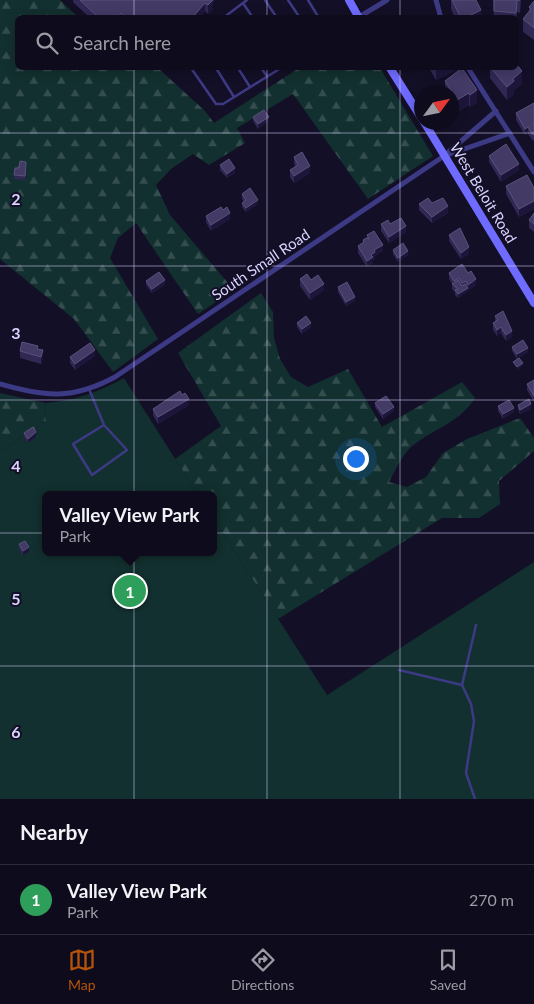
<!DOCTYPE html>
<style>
:root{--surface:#0e0b1c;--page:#171425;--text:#f1f3f6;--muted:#9b9ba3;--line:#2e2b3b;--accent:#b45309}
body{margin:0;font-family:Lato,sans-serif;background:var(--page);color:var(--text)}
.compass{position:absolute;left:414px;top:85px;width:45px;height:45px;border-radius:50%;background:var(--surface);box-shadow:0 2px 12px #0003;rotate:57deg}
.you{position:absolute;left:355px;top:458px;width:18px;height:18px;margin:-12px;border:4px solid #fff;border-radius:50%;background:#1a73e8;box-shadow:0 0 0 8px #1a73e833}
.badge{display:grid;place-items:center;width:32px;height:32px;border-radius:50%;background:var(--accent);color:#fff;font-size:16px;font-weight:700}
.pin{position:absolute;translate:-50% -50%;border:2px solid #fff;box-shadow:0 1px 5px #0006}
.popup{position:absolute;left:42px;top:491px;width:175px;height:65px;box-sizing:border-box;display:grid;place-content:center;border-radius:8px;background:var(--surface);filter:drop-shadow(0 1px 4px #0005);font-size:16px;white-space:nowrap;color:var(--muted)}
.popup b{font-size:19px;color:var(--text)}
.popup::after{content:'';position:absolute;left:50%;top:100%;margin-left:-10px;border:10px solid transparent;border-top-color:var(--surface)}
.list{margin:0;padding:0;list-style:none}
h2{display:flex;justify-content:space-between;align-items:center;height:65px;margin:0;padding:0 20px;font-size:21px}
h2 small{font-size:16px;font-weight:400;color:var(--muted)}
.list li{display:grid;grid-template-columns:32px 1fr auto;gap:15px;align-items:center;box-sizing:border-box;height:70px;padding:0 20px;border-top:1px solid var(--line)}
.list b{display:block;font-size:19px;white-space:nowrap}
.list p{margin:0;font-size:16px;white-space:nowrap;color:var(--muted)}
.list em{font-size:16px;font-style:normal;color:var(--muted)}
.icon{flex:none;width:28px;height:28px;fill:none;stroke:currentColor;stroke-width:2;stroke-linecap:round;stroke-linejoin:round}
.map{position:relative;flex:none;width:534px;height:799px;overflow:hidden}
.search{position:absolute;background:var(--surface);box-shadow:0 2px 12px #0003;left:15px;right:15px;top:15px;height:55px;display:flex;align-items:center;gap:12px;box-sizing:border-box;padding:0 18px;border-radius:8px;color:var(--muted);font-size:19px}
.sheet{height:135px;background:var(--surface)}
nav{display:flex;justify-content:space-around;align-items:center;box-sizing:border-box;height:70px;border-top:1px solid var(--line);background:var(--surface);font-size:14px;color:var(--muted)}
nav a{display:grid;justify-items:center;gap:2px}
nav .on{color:var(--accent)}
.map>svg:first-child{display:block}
.forest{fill:url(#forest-firs)}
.park{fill:#12302f}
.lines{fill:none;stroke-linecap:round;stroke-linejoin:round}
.lane{stroke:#3d3a85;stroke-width:2.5}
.street{stroke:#3d3a85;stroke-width:5}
.secondary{stroke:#6f6bff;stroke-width:8}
.wall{fill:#312854}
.shaded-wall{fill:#1d163a}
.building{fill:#433a66;stroke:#5a527e}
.grid{fill:none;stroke:#d9d4ff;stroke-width:1;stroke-opacity:0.55}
.labels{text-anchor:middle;stroke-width:4;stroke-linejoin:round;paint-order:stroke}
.street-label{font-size:15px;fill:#d9d4ff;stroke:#130f26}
.grid-label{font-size:16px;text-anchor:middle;font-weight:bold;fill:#d9d4ff;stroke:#130f26;stroke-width:4;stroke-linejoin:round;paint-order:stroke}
</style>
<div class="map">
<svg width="534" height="799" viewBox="0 0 534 799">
<defs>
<pattern id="forest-firs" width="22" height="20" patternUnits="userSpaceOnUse" patternTransform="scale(1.25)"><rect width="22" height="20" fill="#12302f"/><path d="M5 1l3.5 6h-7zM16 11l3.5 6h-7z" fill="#344d4e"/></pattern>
</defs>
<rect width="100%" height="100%" fill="#130f26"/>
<g class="forest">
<path d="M0 0H60L78 17 18 18V68H158L205 111 214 123 299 68H380L433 156 368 199 293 94 237 128 245 143 209 165 193 154 171 169 156 185 170 215 234 290 198 314 136 223 118 238 110 258 158 339 113 372 74 319 0 259Z"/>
<path d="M261 293 273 312 274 338 280 359 291 377 308 387 348 369 382 427 462 382 475 398C460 423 430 430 410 448 402 456 394 472 389 482L407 487 426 477 443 453 467 439 520 418 534 438V451L499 481 500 504 479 518H442L278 619 214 519V495H198L175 459 221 426 178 353Z"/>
<path d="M0 393 45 403 46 422 0 451Z"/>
</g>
<path class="park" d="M124 378 198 495H46V552H214V519L327 695 534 562V799H0V451L46 422 45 403C74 401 99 392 124 378Z"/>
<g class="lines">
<g class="lane">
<path d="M265 0 277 18"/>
<path d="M288 0 300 18"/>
<path d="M308 0 319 18"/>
<path d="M243 3 253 18"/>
<path d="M223 18 247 0"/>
<path d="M191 68 216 104H223L281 68"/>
<path d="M216 68 234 97"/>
<path d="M238 68 250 87"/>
<path d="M261 68 267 76"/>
<path d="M89 389 104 425 127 450 92 475 73 444 104 425"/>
<path d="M399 670 462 685"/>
<path d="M475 799 466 773 474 721 471 704 462 685 476 625"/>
</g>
<g class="street">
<path d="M436 0 441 18"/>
<path d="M359 17 387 0"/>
<path d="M468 68 534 172"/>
<path d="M447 155 510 133"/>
<path d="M0 384C45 397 72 400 115 377L444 156 496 111"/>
</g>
<g class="secondary">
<path d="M349 0 359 18"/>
<path d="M390 68 422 119"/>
<path d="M424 122 534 303"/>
</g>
</g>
<g class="wall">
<path d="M73 0H215L213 3V9L208 14 205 11 199 18H90L73 2Z"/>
<path d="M451 0H476L481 18H455L451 9Z"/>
<path d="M493 0H521L520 13 517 12 516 22V18H494Z"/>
<path d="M534 1V40L523 32V19L529 12V7Z"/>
<path d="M429 68H456V70L436 80Z"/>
<path d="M462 68 477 103 470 107 469 105 457 112 452 104V92H445V81Z"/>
<path d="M490 68H516L522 84 514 90V94L507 100 490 78Z"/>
<path d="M534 103V140L533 141 528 134 525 135 516 120V113Z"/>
<path d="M253 117 269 121 258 129 253 121Z"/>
<path d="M489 156 519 170 501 182 489 162Z"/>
<path d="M294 157 310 173 294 183 290 177V170L296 167 294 164Z"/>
<path d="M220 165 235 173 227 178 220 170Z"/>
<path d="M26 166 25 180 14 179 15 168H19Z"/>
<path d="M506 186 534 188V209L519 217 506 194Z"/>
<path d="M242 194 258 204 246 212 242 207V203L244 202 242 199Z"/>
<path d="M432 203 448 213 432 223 419 210V204Z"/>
<path d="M534 213V232L529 228V220Z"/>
<path d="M206 216 230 219 211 231 206 222Z"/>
<path d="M381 224H390L406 232 389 243 381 231Z"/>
<path d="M367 235 383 251 375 256V259L373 260V263L367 267 358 253V246L363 243V240L367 238Z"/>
<path d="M449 235 469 254 461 259 449 241Z"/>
<path d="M393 250 408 255 398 262 393 254Z"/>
<path d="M449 273 476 285 458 298 455 295V292L452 289V284L449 279Z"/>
<path d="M300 279 311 280 324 290 310 300 300 286Z"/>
<path d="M146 281 165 285 152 293 146 285Z"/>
<path d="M338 287 355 301 346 306 338 292Z"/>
<path d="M495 316 512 337 506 341 501 333 497 336 493 330V323L495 322Z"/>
<path d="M297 323 311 327 302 334 297 327Z"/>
<path d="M512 347 528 352 517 359 512 351Z"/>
<path d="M38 349 43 357 41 364 20 358V351Z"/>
<path d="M95 356 75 370 70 363V357Z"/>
<path d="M534 380V402L527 390V384Z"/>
<path d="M375 403 394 411 383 419 375 407Z"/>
<path d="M189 405 158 424 153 415V409Z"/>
<path d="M518 405 531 409 520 414 518 409Z"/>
<path d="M498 406 514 412 503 419 498 411Z"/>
<path d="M24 433 36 437 28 443 24 437Z"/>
<path d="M19 544 29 552 23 555 19 549Z"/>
</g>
<g class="shaded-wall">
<path d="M210 0H215L213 3V9L208 14V5Z"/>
<path d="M205 3V11L199 18H192Z"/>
<path d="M481 10V18H469V16Z"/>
<path d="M436 68H456V70L436 80Z"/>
<path d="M522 71V84L514 90V94L507 100V87L513 79Z"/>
<path d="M477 90V103L470 107V95Z"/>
<path d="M469 93V105L457 112V100Z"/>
<path d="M269 117V121L258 129V124Z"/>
<path d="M528 127V134L525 135V129Z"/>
<path d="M519 164V170L501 182V175Z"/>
<path d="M310 166V173L294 183V176Z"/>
<path d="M235 168V173L227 178V174Z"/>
<path d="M258 200V204L246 212V208Z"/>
<path d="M534 201V209L519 217V209Z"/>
<path d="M448 206V213L432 223V217Z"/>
<path d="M230 213V219L211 231V225Z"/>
<path d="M406 226V232L389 243V237Z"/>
<path d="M383 245V251L375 256V259L373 260V263L367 267V261L374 250Z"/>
<path d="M469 247V254L461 259V253Z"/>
<path d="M408 251V255L398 262V258Z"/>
<path d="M476 279V285L458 298V294L468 288V285Z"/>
<path d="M165 280V285L152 293V289Z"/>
<path d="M324 284V290L310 300V293Z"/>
<path d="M355 297V301L346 306V302Z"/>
<path d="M311 323V327L302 334V329Z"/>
<path d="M501 327V333L497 336V330Z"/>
<path d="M512 331V337L506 341V335Z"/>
<path d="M528 348V352L517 359V354Z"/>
<path d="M43 350V357L41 364V357Z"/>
<path d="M95 350V356L75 370V364Z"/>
<path d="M523 363V366L517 370V367Z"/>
<path d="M189 399V405L158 424V417Z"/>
<path d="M531 404V409L520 414V410Z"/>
<path d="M394 407V411L383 419V414Z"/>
<path d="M514 408V412L503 419V414Z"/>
<path d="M36 432V437L28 443V439Z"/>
<path d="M29 547V552L23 555V551Z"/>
</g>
<g class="building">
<path d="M80 0H213L208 5 205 3 192 18H126L121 13 117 18H99Z"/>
<path d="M452 0H476L481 10 469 16 470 18H461Z"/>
<path d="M494 0H520H517L516 13 494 11Z"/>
<path d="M534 1V28L523 19 531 9 529 7Z"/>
<path d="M516 64 522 71 513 79 514 81 507 87 491 68H516Z"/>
<path d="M462 68 477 90 470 95 469 93 457 100 445 81Z"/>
<path d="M534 103V134L533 135 528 127 525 129 516 113Z"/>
<path d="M264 110 269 117 258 124 253 117Z"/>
<path d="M506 144 519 164 501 175 489 156Z"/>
<path d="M302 152 310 166 294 176 290 170 298 165 294 157Z"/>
<path d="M229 159 235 168 227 174 220 165Z"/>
<path d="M20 161 26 162 25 176 14 175 15 168H19Z"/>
<path d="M527 175 534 188V201L519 209 506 186Z"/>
<path d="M250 188 258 200 246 208 242 203 246 200 242 194Z"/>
<path d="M428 198 432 203 443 198 448 206 432 217 419 204Z"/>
<path d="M221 207 223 210 227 207 230 213 211 225 206 216Z"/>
<path d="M534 213V224L529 220Z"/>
<path d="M401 218 406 226 389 237 381 224 388 220 390 224Z"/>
<path d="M460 228 469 247 461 253 449 235Z"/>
<path d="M374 231 383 245 374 250 375 252 371 255 373 257 367 261 358 246 364 242 363 240 366 238 369 239 367 235Z"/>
<path d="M403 243 408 251 398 258 393 250Z"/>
<path d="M462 264 468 273 471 271 476 279 468 285 466 281 462 283 459 278 454 281 449 273Z"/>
<path d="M159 272 165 280 152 289 146 281Z"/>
<path d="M307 274 311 280 318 275 324 284 310 293 300 279Z"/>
<path d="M458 280 462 286 465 284 468 288 458 294 455 290 458 289 452 284Z"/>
<path d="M347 282 355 297 346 302 338 287Z"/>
<path d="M503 311 512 331 506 335 501 327 497 330 493 323 498 320 495 316Z"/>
<path d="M306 316 311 323 302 329 297 323Z"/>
<path d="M523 340 528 348 517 354 512 347Z"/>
<path d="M22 342 38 346 37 349 43 350 41 357 20 351Z"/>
<path d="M90 343 95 350 75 364 70 357Z"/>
<path d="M519 358 523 363 517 367 513 362Z"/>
<path d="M534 380V396L527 384Z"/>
<path d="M180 391 182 395 185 393 189 399 158 417 153 409Z"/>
<path d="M386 396 394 407 383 414 375 403Z"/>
<path d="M529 399 531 404 520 410 518 405Z"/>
<path d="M509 400 514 408 503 414 498 406Z"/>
<path d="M33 427 36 432 28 439 24 433Z"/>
<path d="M25 541 29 547 23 551 19 544Z"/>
</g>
<path class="grid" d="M134 0V18M267 0V18M400 0V18M134 68V799M267 68V799M400 68V799M0 133H534M0 266H534M0 400H534M0 533H534M0 666H534"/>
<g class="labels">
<g class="street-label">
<text transform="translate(483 193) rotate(59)" y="5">West Beloit Road</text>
<text transform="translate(261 265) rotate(-34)" y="5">South Small Road</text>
</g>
</g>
<g class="grid-label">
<text x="16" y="205">2</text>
<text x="16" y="339">3</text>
<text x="16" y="472">4</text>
<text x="16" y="605">5</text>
<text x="16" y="738">6</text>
</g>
</svg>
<svg class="compass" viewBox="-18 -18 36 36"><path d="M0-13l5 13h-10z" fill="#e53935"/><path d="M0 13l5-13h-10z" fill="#9b9ba3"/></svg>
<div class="you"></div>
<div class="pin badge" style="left:130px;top:591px;background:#2e9e5b">1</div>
<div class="popup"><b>Valley View Park</b>Park</div>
<div class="search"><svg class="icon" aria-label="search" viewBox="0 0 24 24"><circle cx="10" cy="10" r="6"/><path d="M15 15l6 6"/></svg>Search here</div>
</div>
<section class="sheet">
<h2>Nearby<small></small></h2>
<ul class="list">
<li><span class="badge" style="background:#2e9e5b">1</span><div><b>Valley View Park</b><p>Park</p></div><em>270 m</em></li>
</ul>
</section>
<nav>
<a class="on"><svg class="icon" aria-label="map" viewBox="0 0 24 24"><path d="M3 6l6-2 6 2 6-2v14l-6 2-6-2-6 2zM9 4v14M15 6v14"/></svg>Map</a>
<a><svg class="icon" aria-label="directions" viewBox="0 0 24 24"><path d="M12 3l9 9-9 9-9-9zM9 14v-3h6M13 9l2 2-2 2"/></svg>Directions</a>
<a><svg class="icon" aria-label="saved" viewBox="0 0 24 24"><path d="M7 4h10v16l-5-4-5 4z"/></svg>Saved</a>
</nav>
